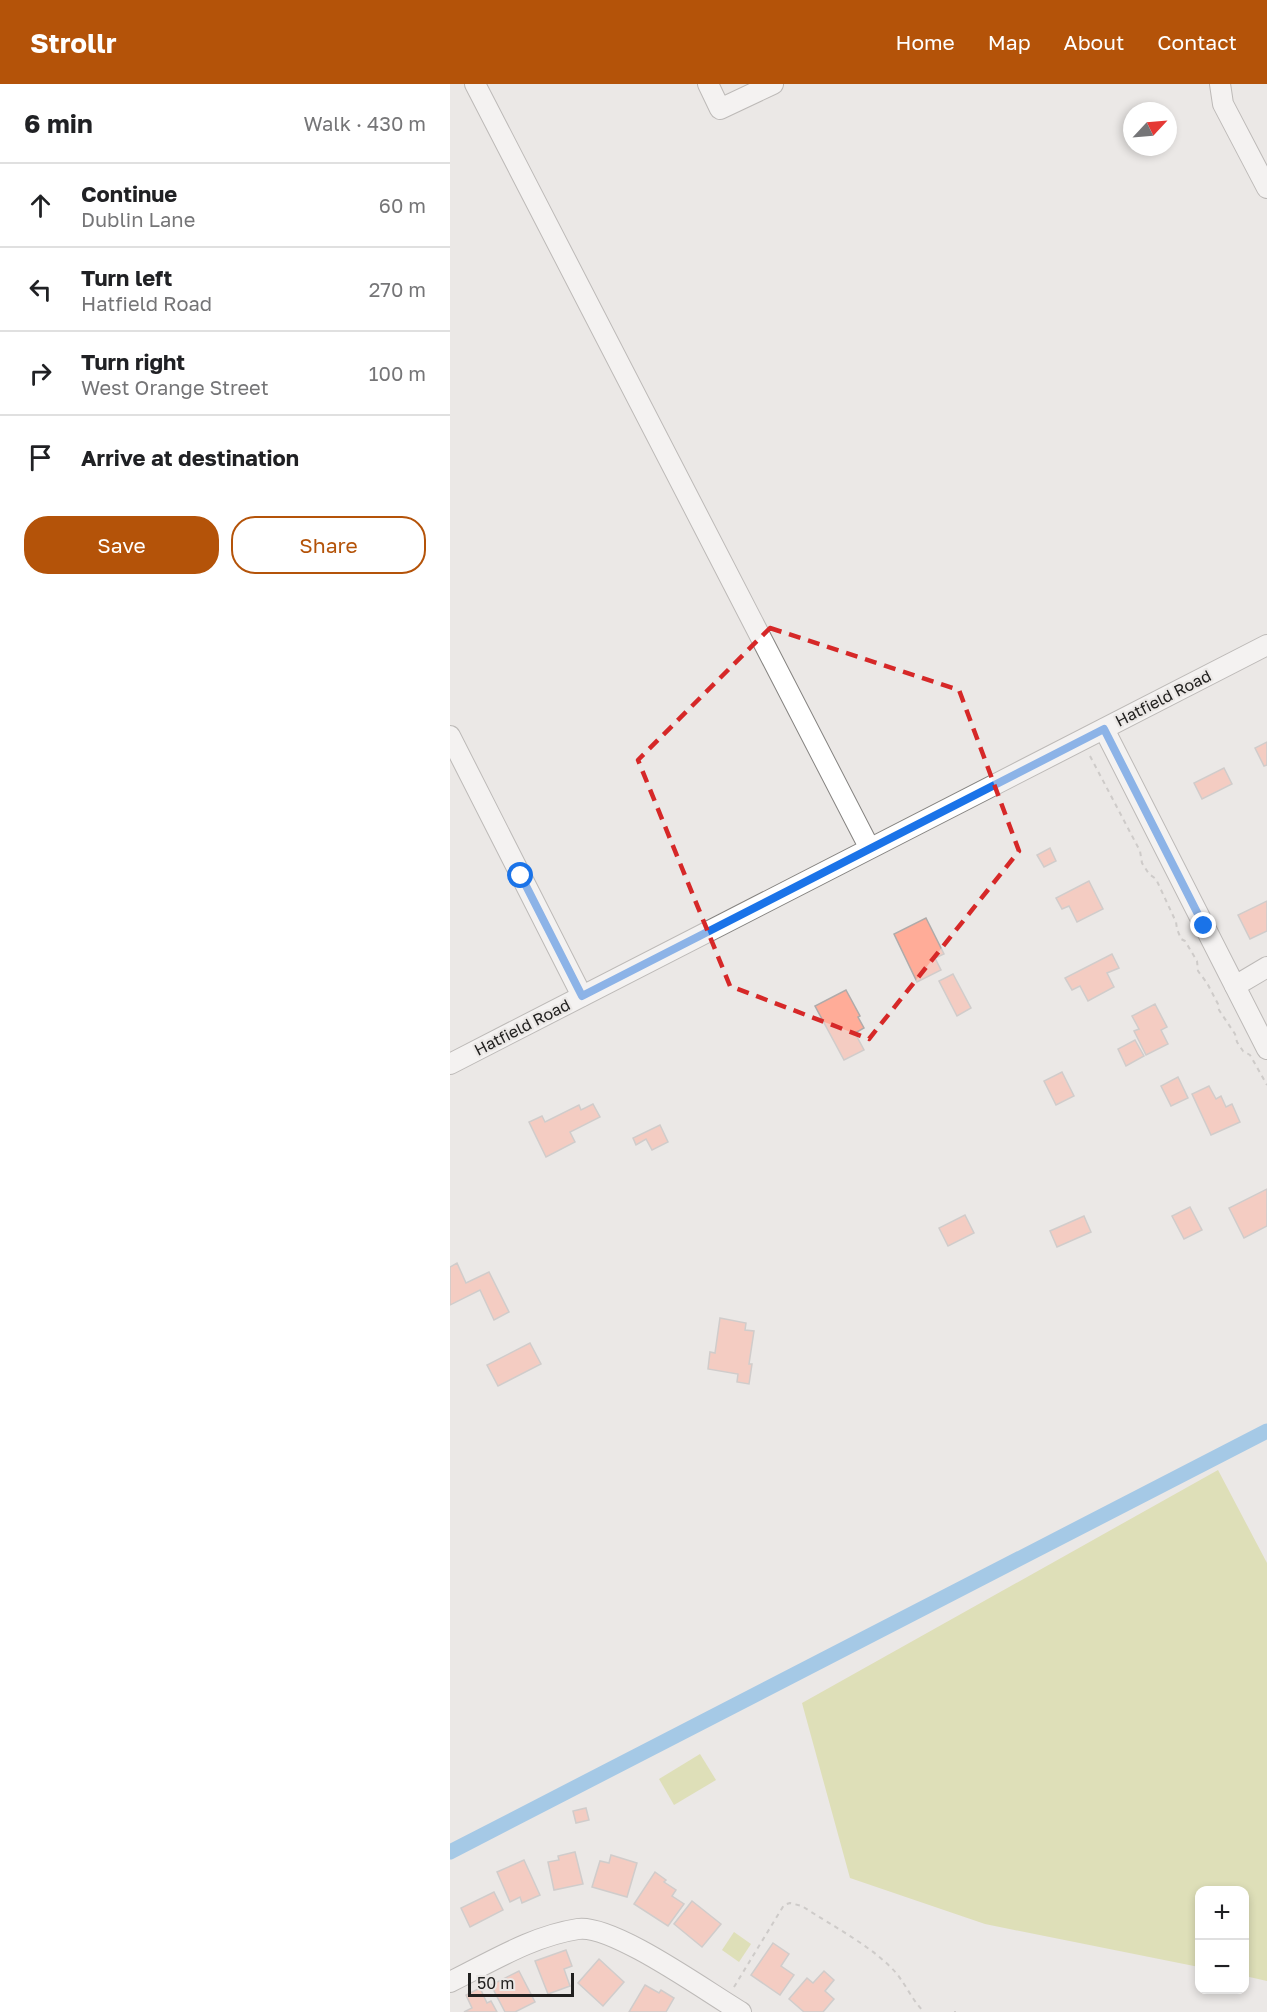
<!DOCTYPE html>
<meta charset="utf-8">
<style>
:root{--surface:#fff;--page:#f6f6f6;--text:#202124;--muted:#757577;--line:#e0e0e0;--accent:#b45309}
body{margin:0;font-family:"Golos Text",sans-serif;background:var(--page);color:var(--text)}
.controls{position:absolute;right:18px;bottom:18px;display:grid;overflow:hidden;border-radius:12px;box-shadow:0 3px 9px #0003}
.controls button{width:54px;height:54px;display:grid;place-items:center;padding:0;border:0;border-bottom:2px solid var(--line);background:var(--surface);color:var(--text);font:30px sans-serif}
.compass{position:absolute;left:673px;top:18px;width:54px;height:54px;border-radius:50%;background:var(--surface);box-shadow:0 3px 9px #0003;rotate:64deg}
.scale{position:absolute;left:18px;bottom:15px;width:106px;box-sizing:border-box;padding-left:6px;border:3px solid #21201f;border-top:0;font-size:16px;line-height:21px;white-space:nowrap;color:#21201f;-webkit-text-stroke:4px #ebe8e6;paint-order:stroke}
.stop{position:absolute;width:18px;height:18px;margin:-14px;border:4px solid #1a73e8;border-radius:50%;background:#fff}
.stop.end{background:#1a73e8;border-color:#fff;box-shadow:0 2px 6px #0008}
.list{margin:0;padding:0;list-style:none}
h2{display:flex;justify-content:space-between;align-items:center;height:78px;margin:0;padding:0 24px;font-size:26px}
h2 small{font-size:20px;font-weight:400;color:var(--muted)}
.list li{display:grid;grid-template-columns:39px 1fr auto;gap:18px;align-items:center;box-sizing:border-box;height:84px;padding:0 24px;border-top:2px solid var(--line)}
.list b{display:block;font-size:22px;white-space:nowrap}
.list p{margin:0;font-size:20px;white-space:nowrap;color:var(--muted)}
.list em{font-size:20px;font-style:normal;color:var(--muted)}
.actions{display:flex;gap:12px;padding:18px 24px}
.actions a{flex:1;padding:14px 0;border:2px solid var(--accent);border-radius:24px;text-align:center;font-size:21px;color:var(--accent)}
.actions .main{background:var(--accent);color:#fff}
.icon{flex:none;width:33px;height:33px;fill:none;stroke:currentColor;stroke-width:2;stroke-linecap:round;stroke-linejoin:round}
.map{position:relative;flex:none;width:817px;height:1928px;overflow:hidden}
header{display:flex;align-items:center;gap:36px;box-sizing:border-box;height:84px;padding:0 30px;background:var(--accent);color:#fff}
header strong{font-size:28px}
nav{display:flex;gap:33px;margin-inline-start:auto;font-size:21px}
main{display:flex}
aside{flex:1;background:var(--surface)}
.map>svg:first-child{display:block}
.green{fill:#cfd481}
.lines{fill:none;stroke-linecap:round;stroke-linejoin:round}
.canal{stroke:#51a4e7;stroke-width:15}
.building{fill:#ffac98;stroke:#afabaa;stroke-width:1.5}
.minor-casing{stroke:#858380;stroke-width:22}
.path{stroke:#aaa8a6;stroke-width:2;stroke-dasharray:4.5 4.5;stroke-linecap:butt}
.minor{stroke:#fff;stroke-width:20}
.route{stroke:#1a73e8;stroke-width:8}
.marked{fill:none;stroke:#d62828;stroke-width:4.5;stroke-dasharray:12 8;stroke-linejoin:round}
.labels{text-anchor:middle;stroke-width:4.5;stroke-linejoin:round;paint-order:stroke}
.street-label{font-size:16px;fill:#21201f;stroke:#ebe8e6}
</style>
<header>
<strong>Strollr</strong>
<nav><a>Home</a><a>Map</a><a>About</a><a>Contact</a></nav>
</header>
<main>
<aside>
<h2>6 min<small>Walk · 430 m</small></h2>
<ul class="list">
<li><svg class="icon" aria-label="ahead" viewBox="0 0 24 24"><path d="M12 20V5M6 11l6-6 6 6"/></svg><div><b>Continue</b><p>Dublin Lane</p></div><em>60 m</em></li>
<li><svg class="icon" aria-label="left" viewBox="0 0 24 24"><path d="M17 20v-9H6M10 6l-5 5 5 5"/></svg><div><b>Turn left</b><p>Hatfield Road</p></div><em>270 m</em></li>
<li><svg class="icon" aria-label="right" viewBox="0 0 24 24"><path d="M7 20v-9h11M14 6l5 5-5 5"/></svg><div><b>Turn right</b><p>West Orange Street</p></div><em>100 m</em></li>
<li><svg class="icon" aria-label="arrive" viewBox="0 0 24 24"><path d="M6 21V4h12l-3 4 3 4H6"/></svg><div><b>Arrive at destination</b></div></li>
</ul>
<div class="actions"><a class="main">Save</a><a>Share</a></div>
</aside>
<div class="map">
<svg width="817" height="1928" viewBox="0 0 817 1928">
<rect width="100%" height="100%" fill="#ebe8e6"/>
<g class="green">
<path d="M768 1386 817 1479V1897L795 1892 794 1806H750L749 1883 535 1840 400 1794 352 1619Z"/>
<path d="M250 1670 266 1696 224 1721 209 1695Z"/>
<path d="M284 1848 301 1860 289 1878 272 1866Z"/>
</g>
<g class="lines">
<path class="canal" d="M0 1768 817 1347"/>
</g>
<g class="building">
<path d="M817 658V681L814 682 805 664Z"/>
<path d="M774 684 782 700 752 715 744 699Z"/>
<path d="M600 764 606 777 594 783 587 771Z"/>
<path d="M639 797 653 825 627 838 619 822 612 825 606 814Z"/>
<path d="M817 817V847L800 855 788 831Z"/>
<path d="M476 834 494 870 485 874 491 886 467 898 444 850Z"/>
<path d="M662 870 669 884 657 889 664 903 638 917 630 902 622 906 615 894Z"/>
<path d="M503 890 521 924 507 932 489 897Z"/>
<path d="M396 906 410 932 408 933 414 944 405 949 414 966 394 976 365 922Z"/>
<path d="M705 920 717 943 711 946 718 960 696 971 684 947 689 945 682 932Z"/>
<path d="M685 956 694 972 676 982 668 965Z"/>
<path d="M612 988 624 1012 606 1021 594 997Z"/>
<path d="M728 993 738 1014 721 1022 711 1002Z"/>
<path d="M759 1002 766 1015 771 1012 776 1023 782 1020 790 1038 761 1051 742 1010Z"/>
<path d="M143 1020 150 1033 120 1048 125 1058 96 1073 79 1038 92 1032 95 1038 129 1021 131 1026Z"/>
<path d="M210 1041 218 1058 202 1066 196 1055 186 1061 183 1054Z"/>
<path d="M817 1105V1142L794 1154 779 1124Z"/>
<path d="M740 1123 752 1146 734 1155 722 1132Z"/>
<path d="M515 1131 524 1149 498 1162 489 1144Z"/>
<path d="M634 1132 641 1148 607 1163 600 1147Z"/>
<path d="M7 1179 16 1199 39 1188 59 1228 44 1236 30 1206 0 1221V1183Z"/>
<path d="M270 1234 296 1239 295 1246 304 1247 299 1280H302L299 1300 287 1298 288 1290 258 1285 260 1268 265 1269Z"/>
<path d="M80 1259 91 1280 48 1302 37 1281Z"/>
<path d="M136 1724 139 1736 126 1739 123 1727Z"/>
<path d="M125 1768 133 1800 104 1806 98 1778 109 1776 108 1772Z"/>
<path d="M161 1771 187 1779 177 1813 142 1803 150 1777 159 1779Z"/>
<path d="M74 1776 90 1811 72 1819 70 1813 60 1818 47 1788Z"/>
<path d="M205 1788 216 1796 214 1798 226 1806 222 1812 234 1820 218 1842 184 1820Z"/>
<path d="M44 1808 53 1826 20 1843 11 1824Z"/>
<path d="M242 1817 271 1840 252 1863 224 1840Z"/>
<path d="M323 1859 339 1870 331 1882 344 1891 330 1911 301 1891Z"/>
<path d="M116 1866 122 1882 114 1885 120 1902 98 1910 85 1877Z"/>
<path d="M149 1875 174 1898 153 1922 128 1899Z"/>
<path d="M69 1887 85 1918 65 1928H55L41 1901Z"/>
<path d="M374 1887 384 1896 375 1907 384 1915 373 1928H354L339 1915 357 1894 363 1899Z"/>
<path d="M195 1901 209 1909 211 1906 224 1914 216 1928H179Z"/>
<path d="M30 1904 37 1919 41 1917 47 1928H14L22 1924 16 1911Z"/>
</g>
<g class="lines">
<g class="minor-casing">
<g id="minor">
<path d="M25 0 419 763"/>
<path d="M258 0 270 25 323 0"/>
<path d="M770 0 773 20 817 104"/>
<path d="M654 645 817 965"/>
<path d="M0 652 132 912"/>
<path d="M785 902 817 883"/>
<path d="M0 980 817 561"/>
<path d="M0 1898C41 1878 82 1852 128 1845 163 1840 257 1908 291 1928"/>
</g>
</g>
<g class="path">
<path d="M640 672 690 767 692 779 699 790 706 795 726 838 727 845 731 855 735 857 747 877 748 887 757 899 768 920 769 926 785 950 787 958 793 967 800 971 817 1001"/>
<path d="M284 1903 334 1821 340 1819 352 1822C382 1842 424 1863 447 1890 457 1903 463 1917 474 1928"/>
<path d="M504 1928H506"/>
</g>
<use href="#minor" class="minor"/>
</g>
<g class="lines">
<path class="route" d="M71 792 132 912 654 645 754 842"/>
</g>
<path d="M0 0H817V1928H0ZM320 544 509 606 569 767 419 955 280 902 188 676Z" fill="#ebe8e6" fill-opacity=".55" fill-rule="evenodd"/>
<path class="marked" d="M320 544 509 606 569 767 419 955 280 902 188 676Z"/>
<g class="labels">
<g class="street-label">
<text transform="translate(713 614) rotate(-27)" y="6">Hatfield Road</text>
<text transform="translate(72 943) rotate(-27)" y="6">Hatfield Road</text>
</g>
</g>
</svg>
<div class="controls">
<button>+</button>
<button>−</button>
</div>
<svg class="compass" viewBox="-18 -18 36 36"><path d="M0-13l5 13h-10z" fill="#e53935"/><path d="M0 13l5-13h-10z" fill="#757577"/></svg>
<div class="scale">50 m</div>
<div class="stop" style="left:71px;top:792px"></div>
<div class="stop end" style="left:754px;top:842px"></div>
</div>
</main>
